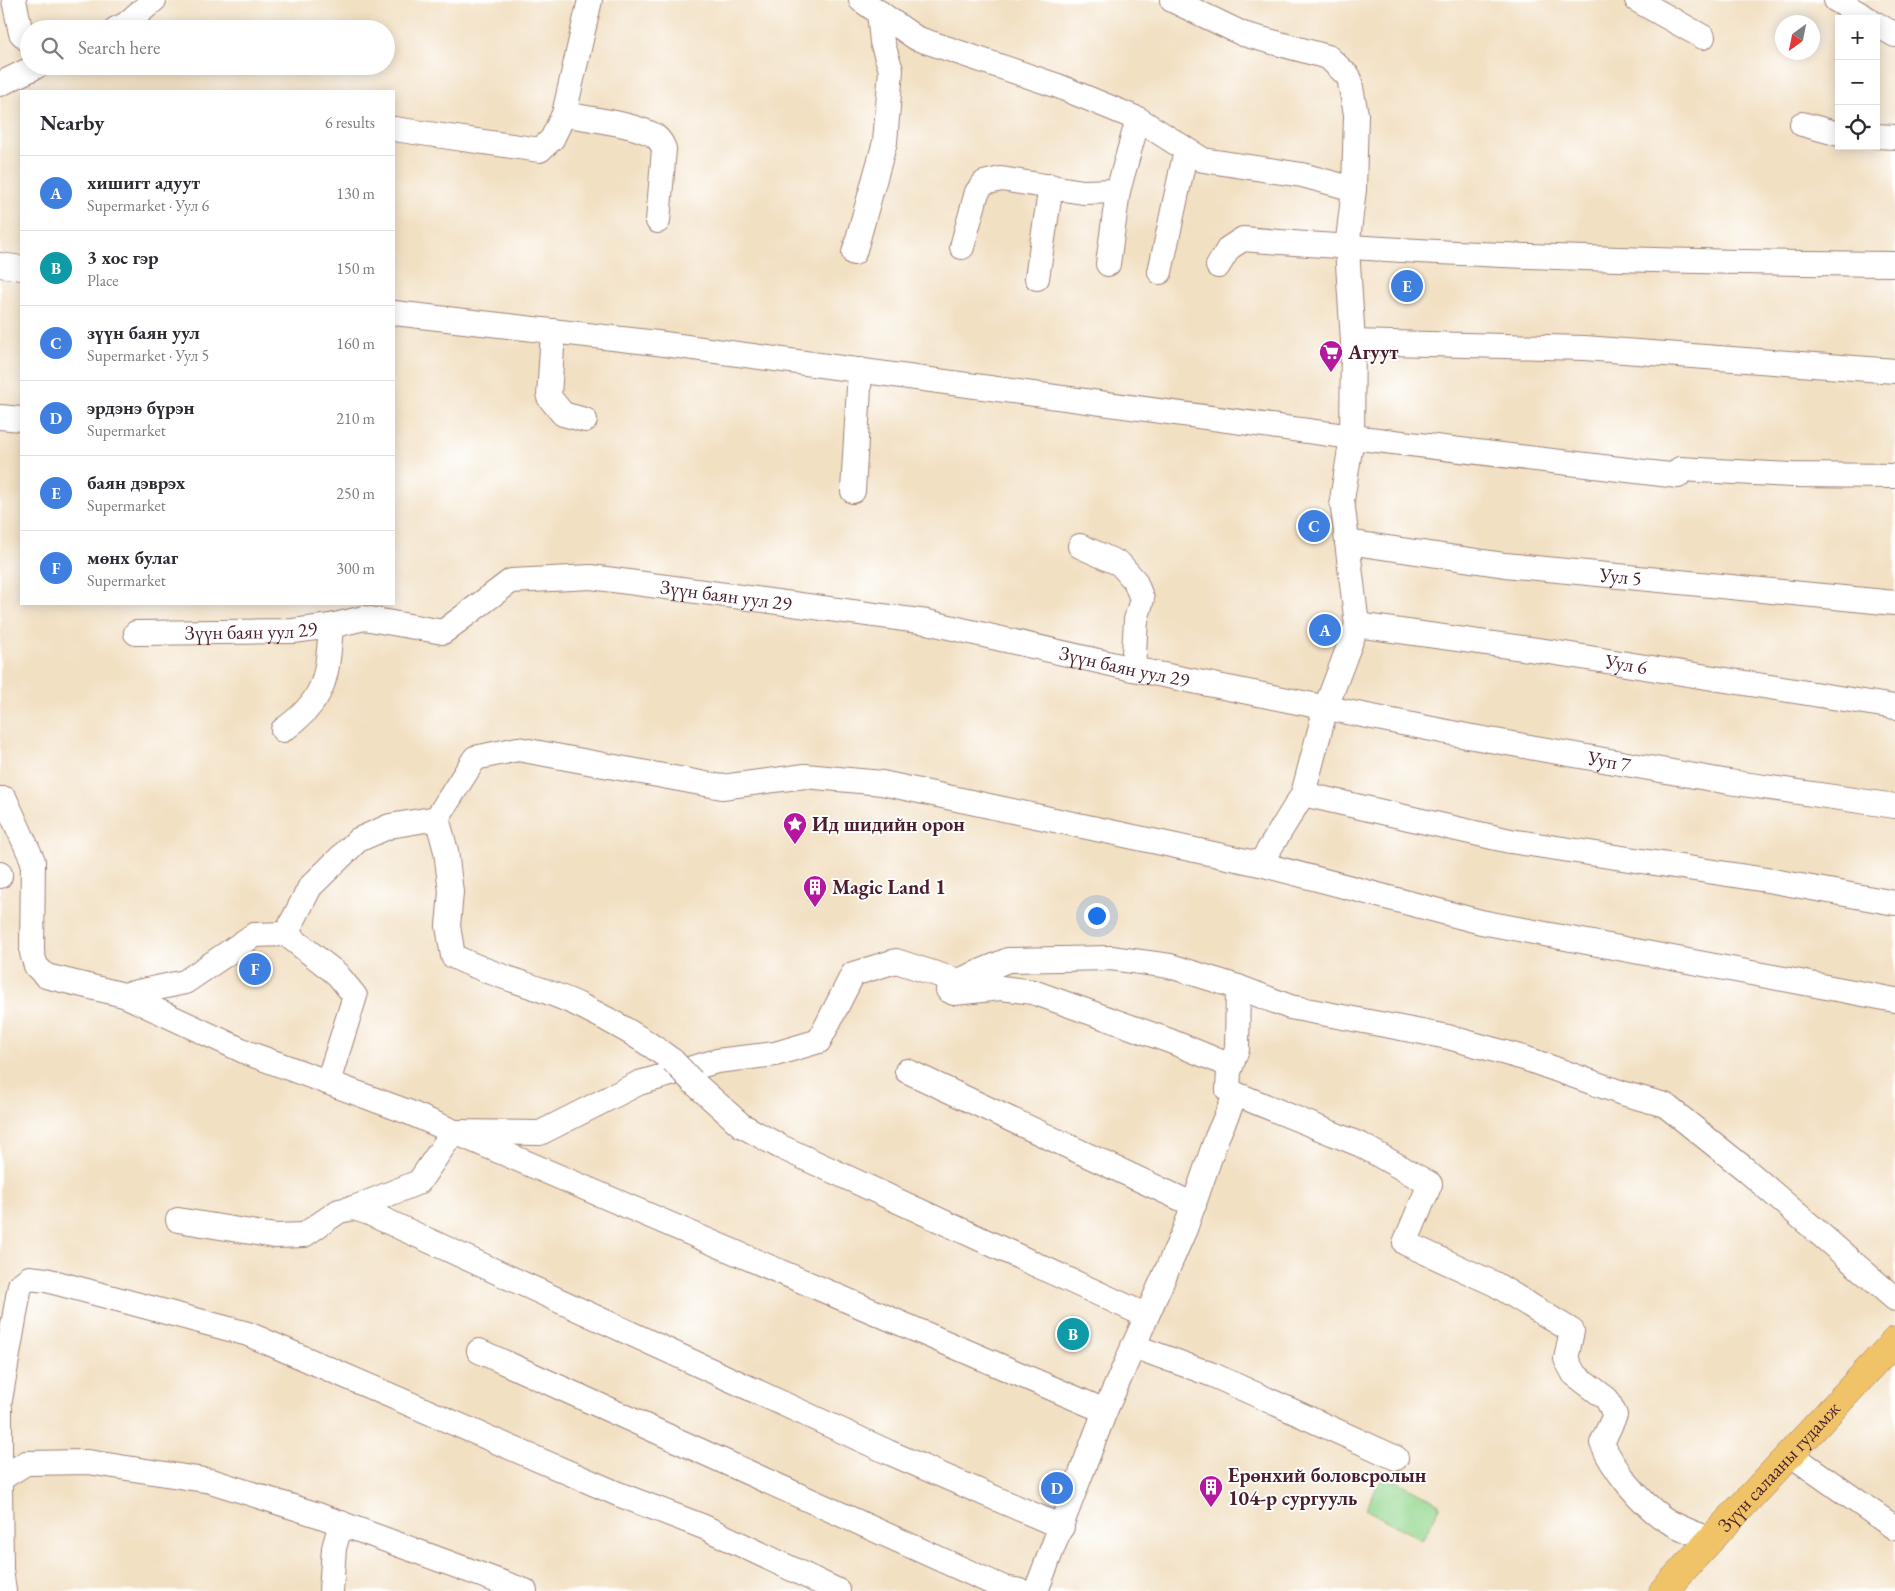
<!DOCTYPE html>
<meta charset="utf-8">
<style>
:root{--surface:#fff;--page:#f7f7f7;--text:#2b2b33;--muted:#7c7c81;--line:#e1e1e2;--accent:#db2777}
body{margin:0;font-family:"EB Garamond",serif;background:var(--page);color:var(--text)}
.controls{position:absolute;right:15px;top:15px;display:grid;overflow:hidden;border-radius:0px;box-shadow:0 2px 12px #0003}
.controls button{width:45px;height:45px;display:grid;place-items:center;padding:0;border:0;border-bottom:1px solid var(--line);background:var(--surface);color:var(--text);font:25px sans-serif}
.compass{position:absolute;left:1775px;top:15px;width:45px;height:45px;border-radius:50%;background:var(--surface);box-shadow:0 2px 12px #0003;rotate:213deg}
.you{position:absolute;left:1096px;top:915px;width:18px;height:18px;margin:-12px;border:4px solid #fff;border-radius:50%;background:#1a73e8;box-shadow:0 0 0 8px #1a73e833}
.badge{display:grid;place-items:center;width:32px;height:32px;border-radius:50%;background:var(--accent);color:#fff;font-size:16px;font-weight:700}
.pin{position:absolute;translate:-50% -50%;border:2px solid #fff;box-shadow:0 1px 5px #0006}
.list{margin:0;padding:0;list-style:none}
h2{display:flex;justify-content:space-between;align-items:center;height:65px;margin:0;padding:0 20px;font-size:21px}
h2 small{font-size:16px;font-weight:400;color:var(--muted)}
.list li{display:grid;grid-template-columns:32px 1fr auto;gap:15px;align-items:center;box-sizing:border-box;height:75px;padding:0 20px;border-top:1px solid var(--line)}
.list b{display:block;font-size:19px;white-space:nowrap}
.list p{margin:0;font-size:16px;white-space:nowrap;color:var(--muted)}
.list em{font-size:16px;font-style:normal;color:var(--muted)}
.icon{flex:none;width:28px;height:28px;fill:none;stroke:currentColor;stroke-width:2;stroke-linecap:round;stroke-linejoin:round}
.map{position:relative;flex:none;width:1895px;height:1591px;overflow:hidden}
.search{position:absolute;background:var(--surface);box-shadow:0 2px 12px #0003;left:20px;top:20px;width:375px;height:55px;display:flex;align-items:center;gap:12px;box-sizing:border-box;padding:0 18px;border-radius:28px;color:var(--muted);font-size:19px}
.panel{position:absolute;background:var(--surface);box-shadow:0 2px 12px #0003;left:20px;top:90px;width:375px;height:515px;border-radius:0px}
.map>svg:first-child{display:block}
.pitch{fill:#94d78e;stroke:#6f7b5c}
.lines{fill:none;stroke-linecap:round;stroke-linejoin:round}
.minor-casing{stroke:#9e8077;stroke-width:26}
.major-casing{stroke:#9e8077;stroke-width:29}
.minor{stroke:#fff;stroke-width:24}
.major{stroke:#f0c369;stroke-width:28}
.minor-bridge-casing{stroke:#9e8077;stroke-width:26;stroke-linecap:butt}
.minor-bridge{stroke:#fff;stroke-width:24}
.labels{text-anchor:middle;stroke-width:4;stroke-linejoin:round;paint-order:stroke}
.poi-label{font-size:20px;font-weight:bold;fill:#4a1f2b;stroke:#fff;text-anchor:start}
.street-label{font-size:20px;fill:#4a1f2b;stroke:#fff}
</style>
<div class="map">
<svg width="1895" height="1591" viewBox="0 0 1895 1591">
<rect width="100%" height="100%" fill="#fff"/>
<filter id="ink" filterUnits="userSpaceOnUse"><feTurbulence type="fractalNoise" baseFrequency=".02" numOctaves="2"/><feDisplacementMap in="SourceGraphic" scale="10" xChannelSelector="R" yChannelSelector="G"/><feConvolveMatrix kernelMatrix="1 2 1 2 8 2 1 2 1" color-interpolation-filters="sRGB"/></filter>
<filter id="wash" filterUnits="userSpaceOnUse"><feTurbulence type="fractalNoise" baseFrequency=".0096" numOctaves="4" result="noise"/><feDisplacementMap in="SourceGraphic" scale="20" xChannelSelector="R" yChannelSelector="G"/><feGaussianBlur stdDeviation="1.12" result="paint"/><feColorMatrix in="noise" values="0 0 0 0 0 0 0 0 0 0 0 0 0 0 0 0 0 1.4 0 .05"/><feComposite in="paint" operator="in"/></filter>
<g filter="url(#wash)">
<rect width="100%" height="100%" fill="#f2e0c3"/>
<path class="pitch" d="M1384 1474 1441 1505 1422 1540 1365 1509Z"/>
</g>
<g filter="url(#ink)">
<g class="lines">
<g class="minor-casing">
<g id="minor">
<path d="M14 0 21 33 29 41"/>
<path d="M861 0 916 38 1058 86 1138 119 1203 160 1302 175 1354 189"/>
<path d="M1637 0 1703 37"/>
<path d="M1836 0 1868 19"/>
<path d="M1876 24 1895 35"/>
<path d="M116 29 125 25 154 0"/>
<path d="M0 84 37 66"/>
<path d="M564 114C588 119 636 124 655 136 660 140 662 143 664 149L658 221"/>
<path d="M1802 124 1839 134"/>
<path d="M394 129 540 150 552 139 564 114 590 0"/>
<path d="M1876 136 1895 137"/>
<path d="M962 247 977 192 984 183 1001 179 1083 192 1118 191"/>
<path d="M854 253 885 142 891 70 882 42 879 12"/>
<path d="M1108 264 1118 191 1138 119"/>
<path d="M0 265 21 268"/>
<path d="M1218 266 1229 248 1243 239C1460 257 1678 262 1895 264"/>
<path d="M1160 272 1186 150"/>
<path d="M1037 278 1051 186"/>
<path d="M394 313 657 343 1352 437 1678 476 1680 469 1792 475 1895 476"/>
<path d="M553 331 549 397 563 414 585 420"/>
<path d="M1353 342 1584 348 1895 371"/>
<path d="M0 417 21 419"/>
<path d="M853 491 860 370"/>
<path id="s1" d="M1347 542 1505 565 1895 603"/>
<path d="M1080 546 1120 564 1135 581 1142 599 1136 620 1133 669"/>
<path id="s2" d="M1357 625 1551 652 1895 707"/>
<path id="s3" d="M136 633 293 631 331 626 364 618 443 632 511 581 591 577 927 622 1133 669 1467 736 1729 782 1895 806"/>
<path d="M283 730C327 699 327 676 331 626"/>
<path d="M1303 794 1510 841 1773 881 1895 903"/>
<path d="M0 799H5L33 861 32 953 36 966 46 976 124 995 185 982 254 935 286 934 310 887 358 840 390 826 437 818 475 758 518 749 722 787 805 776 882 783 1260 864 1303 794 1326 707 1357 625 1342 500 1352 437 1353 342 1347 248 1354 189 1356 114 1349 77 1328 57 1243 34 1172 0"/>
<path d="M437 818 446 851 451 892 448 926 453 956C494 977 540 986 581 1006 612 1021 645 1040 673 1061"/>
<path d="M1260 864 1481 922 1895 1000"/>
<path d="M0 874V876"/>
<path d="M286 934 337 974 355 996 328 1082"/>
<path d="M948 990 954 993 1001 988 1033 992 1170 1041 1231 1066"/>
<path d="M124 995 248 1053 408 1112 1105 1411"/>
<path d="M907 1071 1194 1205"/>
<path d="M692 1081 741 1125 781 1147 1145 1315"/>
<path d="M1236 1094 1361 1145 1430 1184 1405 1243 1495 1284 1572 1331 1566 1359 1574 1374 1607 1399 1615 1415 1602 1443C1613 1469 1640 1502 1663 1518 1676 1527 1694 1533 1709 1539"/>
<path d="M354 1208 419 1182 453 1132 540 1133 639 1083 717 1061 775 1054 819 1041 853 974 896 961 958 981 1008 960 1111 958 1170 966 1238 987 1290 1007 1448 1037 1527 1059 1622 1093 1665 1105 1745 1169 1895 1299"/>
<path d="M178 1220 275 1236 304 1235 339 1211 354 1208 369 1213 888 1452 1062 1527"/>
<path d="M1133 1346 1213 1375 1396 1458"/>
<path d="M479 1351 1004 1588 1021 1591"/>
<path d="M0 1400 20 1285 29 1278 46 1280 248 1334 618 1494 704 1527 838 1591"/>
<path d="M0 1408V1478"/>
<path d="M1790 1454 1895 1528"/>
<path d="M0 1479 26 1463 88 1462 211 1481 318 1515 525 1591"/>
<path d="M0 1482 1 1569 4 1591"/>
<path d="M331 1591 334 1548 341 1523"/>
<path d="M1036 1591 1105 1411 1185 1229 1217 1137 1236 1094 1228 1090 1229 1072 1237 1049 1238 987"/>
</g>
</g>
<g class="major-casing">
<g id="major">
<path id="s4" d="M1663 1591 1895 1341"/>
</g>
</g>
<use href="#minor" class="minor"/>
<use href="#major" class="major"/>
<g class="minor-bridge-casing">
<path id="minor-bridge" d="M673 1061 692 1081"/>
</g>
<use href="#minor-bridge" class="minor-bridge"/>
</g>
</g>
<defs>
<g id="supermarket-pin" transform="scale(1.25)"><path d="M0 17L-7.5 6A9.5 9.5 0 1 1 7.5 6Z" fill="#b5179e" stroke="#fff"/><path d="M-6-5.5h2.5l.6 2H6L4.5 2H-2.5L-4.4-4H-6ZM-1.5 3.2a1.3 1.3 0 1 0 .1 0ZM3 3.2a1.3 1.3 0 1 0 .1 0Z" fill="#fff"/></g>
<g id="sight-pin" transform="scale(1.25)"><path d="M0 17L-7.5 6A9.5 9.5 0 1 1 7.5 6Z" fill="#b5179e" stroke="#fff"/><path d="M0-6L1.8-2.2L6-1.7L2.9 1.2L3.7 5.4L0 3.3L-3.7 5.4L-2.9 1.2L-6-1.7L-1.8-2.2Z" fill="#fff"/></g>
<g id="building-pin" transform="scale(1.25)"><path d="M0 17L-7.5 6A9.5 9.5 0 1 1 7.5 6Z" fill="#b5179e" stroke="#fff"/><path d="M-4-6H4V6H1V3H-1V6H-4ZM-2.5-4.3h1.7v1.8h-1.7ZM.8-4.3h1.7v1.8H.8ZM-2.5-1h1.7V.8h-1.7ZM.8-1h1.7V.8H.8Z" fill="#fff"/></g>
</defs>
<g fill-rule="evenodd">
<use href="#supermarket-pin" x="1331" y="352"/>
<use href="#sight-pin" x="795" y="824"/>
<use href="#building-pin" x="815" y="887"/>
<use href="#building-pin" x="1211" y="1487"/>
</g>
<g class="labels">
<g class="poi-label">
<text x="1348" y="359">Агуут</text>
<text x="812" y="831">Ид шидийн орон</text>
<text x="832" y="894">Magic Land 1</text>
<text x="1228" y="1482">Ерөнхий боловсролын<tspan x="1228" dy="23">104-р сургууль</tspan></text>
</g>
<g class="street-label">
<text dy="7" stroke="none"><textPath href="#s1" startOffset="276">Уул 5</textPath></text>
<text dy="7" stroke="none"><textPath href="#s3" startOffset="611">Зүүн баян уул 29</textPath></text>
<text dy="7" stroke="none"><textPath href="#s3" startOffset="115">Зүүн баян уул 29</textPath></text>
<text dy="7" stroke="none"><textPath href="#s2" startOffset="272">Уул 6</textPath></text>
<text dy="7" stroke="none"><textPath href="#s3" startOffset="1016">Зүүн баян уул 29</textPath></text>
<text dy="7" stroke="none"><textPath href="#s3" startOffset="1510">Ууп 7</textPath></text>
<text dy="7" stroke="none"><textPath href="#s4" startOffset="170">Зүүн салааны гудамж</textPath></text>
</g>
</g>
</svg>
<div class="controls">
<button>+</button>
<button>−</button>
<button><svg class="icon" aria-label="locate" viewBox="0 0 24 24"><circle cx="12" cy="12" r="6"/><path d="M12 2v4M12 18v4M2 12h4M18 12h4"/></svg></button>
</div>
<svg class="compass" viewBox="-18 -18 36 36"><path d="M0-13l5 13h-10z" fill="#e53935"/><path d="M0 13l5-13h-10z" fill="#7c7c81"/></svg>
<div class="you"></div>
<div class="pin badge" style="left:1325px;top:630px;background:#3f7fe0">A</div>
<div class="pin badge" style="left:1073px;top:1334px;background:#0f9aa8">B</div>
<div class="pin badge" style="left:1314px;top:526px;background:#3f7fe0">C</div>
<div class="pin badge" style="left:1057px;top:1488px;background:#3f7fe0">D</div>
<div class="pin badge" style="left:1407px;top:286px;background:#3f7fe0">E</div>
<div class="pin badge" style="left:255px;top:969px;background:#3f7fe0">F</div>
<div class="search"><svg class="icon" aria-label="search" viewBox="0 0 24 24"><circle cx="10" cy="10" r="6"/><path d="M15 15l6 6"/></svg>Search here</div>
<section class="panel">
<h2>Nearby<small>6 results</small></h2>
<ul class="list">
<li><span class="badge" style="background:#3f7fe0">A</span><div><b>хишигт адуут</b><p>Supermarket · Уул 6</p></div><em>130 m</em></li>
<li><span class="badge" style="background:#0f9aa8">B</span><div><b>3 хос гэр</b><p>Place</p></div><em>150 m</em></li>
<li><span class="badge" style="background:#3f7fe0">C</span><div><b>зүүн баян уул</b><p>Supermarket · Уул 5</p></div><em>160 m</em></li>
<li><span class="badge" style="background:#3f7fe0">D</span><div><b>эрдэнэ бүрэн</b><p>Supermarket</p></div><em>210 m</em></li>
<li><span class="badge" style="background:#3f7fe0">E</span><div><b>баян дэврэх</b><p>Supermarket</p></div><em>250 m</em></li>
<li><span class="badge" style="background:#3f7fe0">F</span><div><b>мөнх булаг</b><p>Supermarket</p></div><em>300 m</em></li>
</ul>
</section>
</div>
